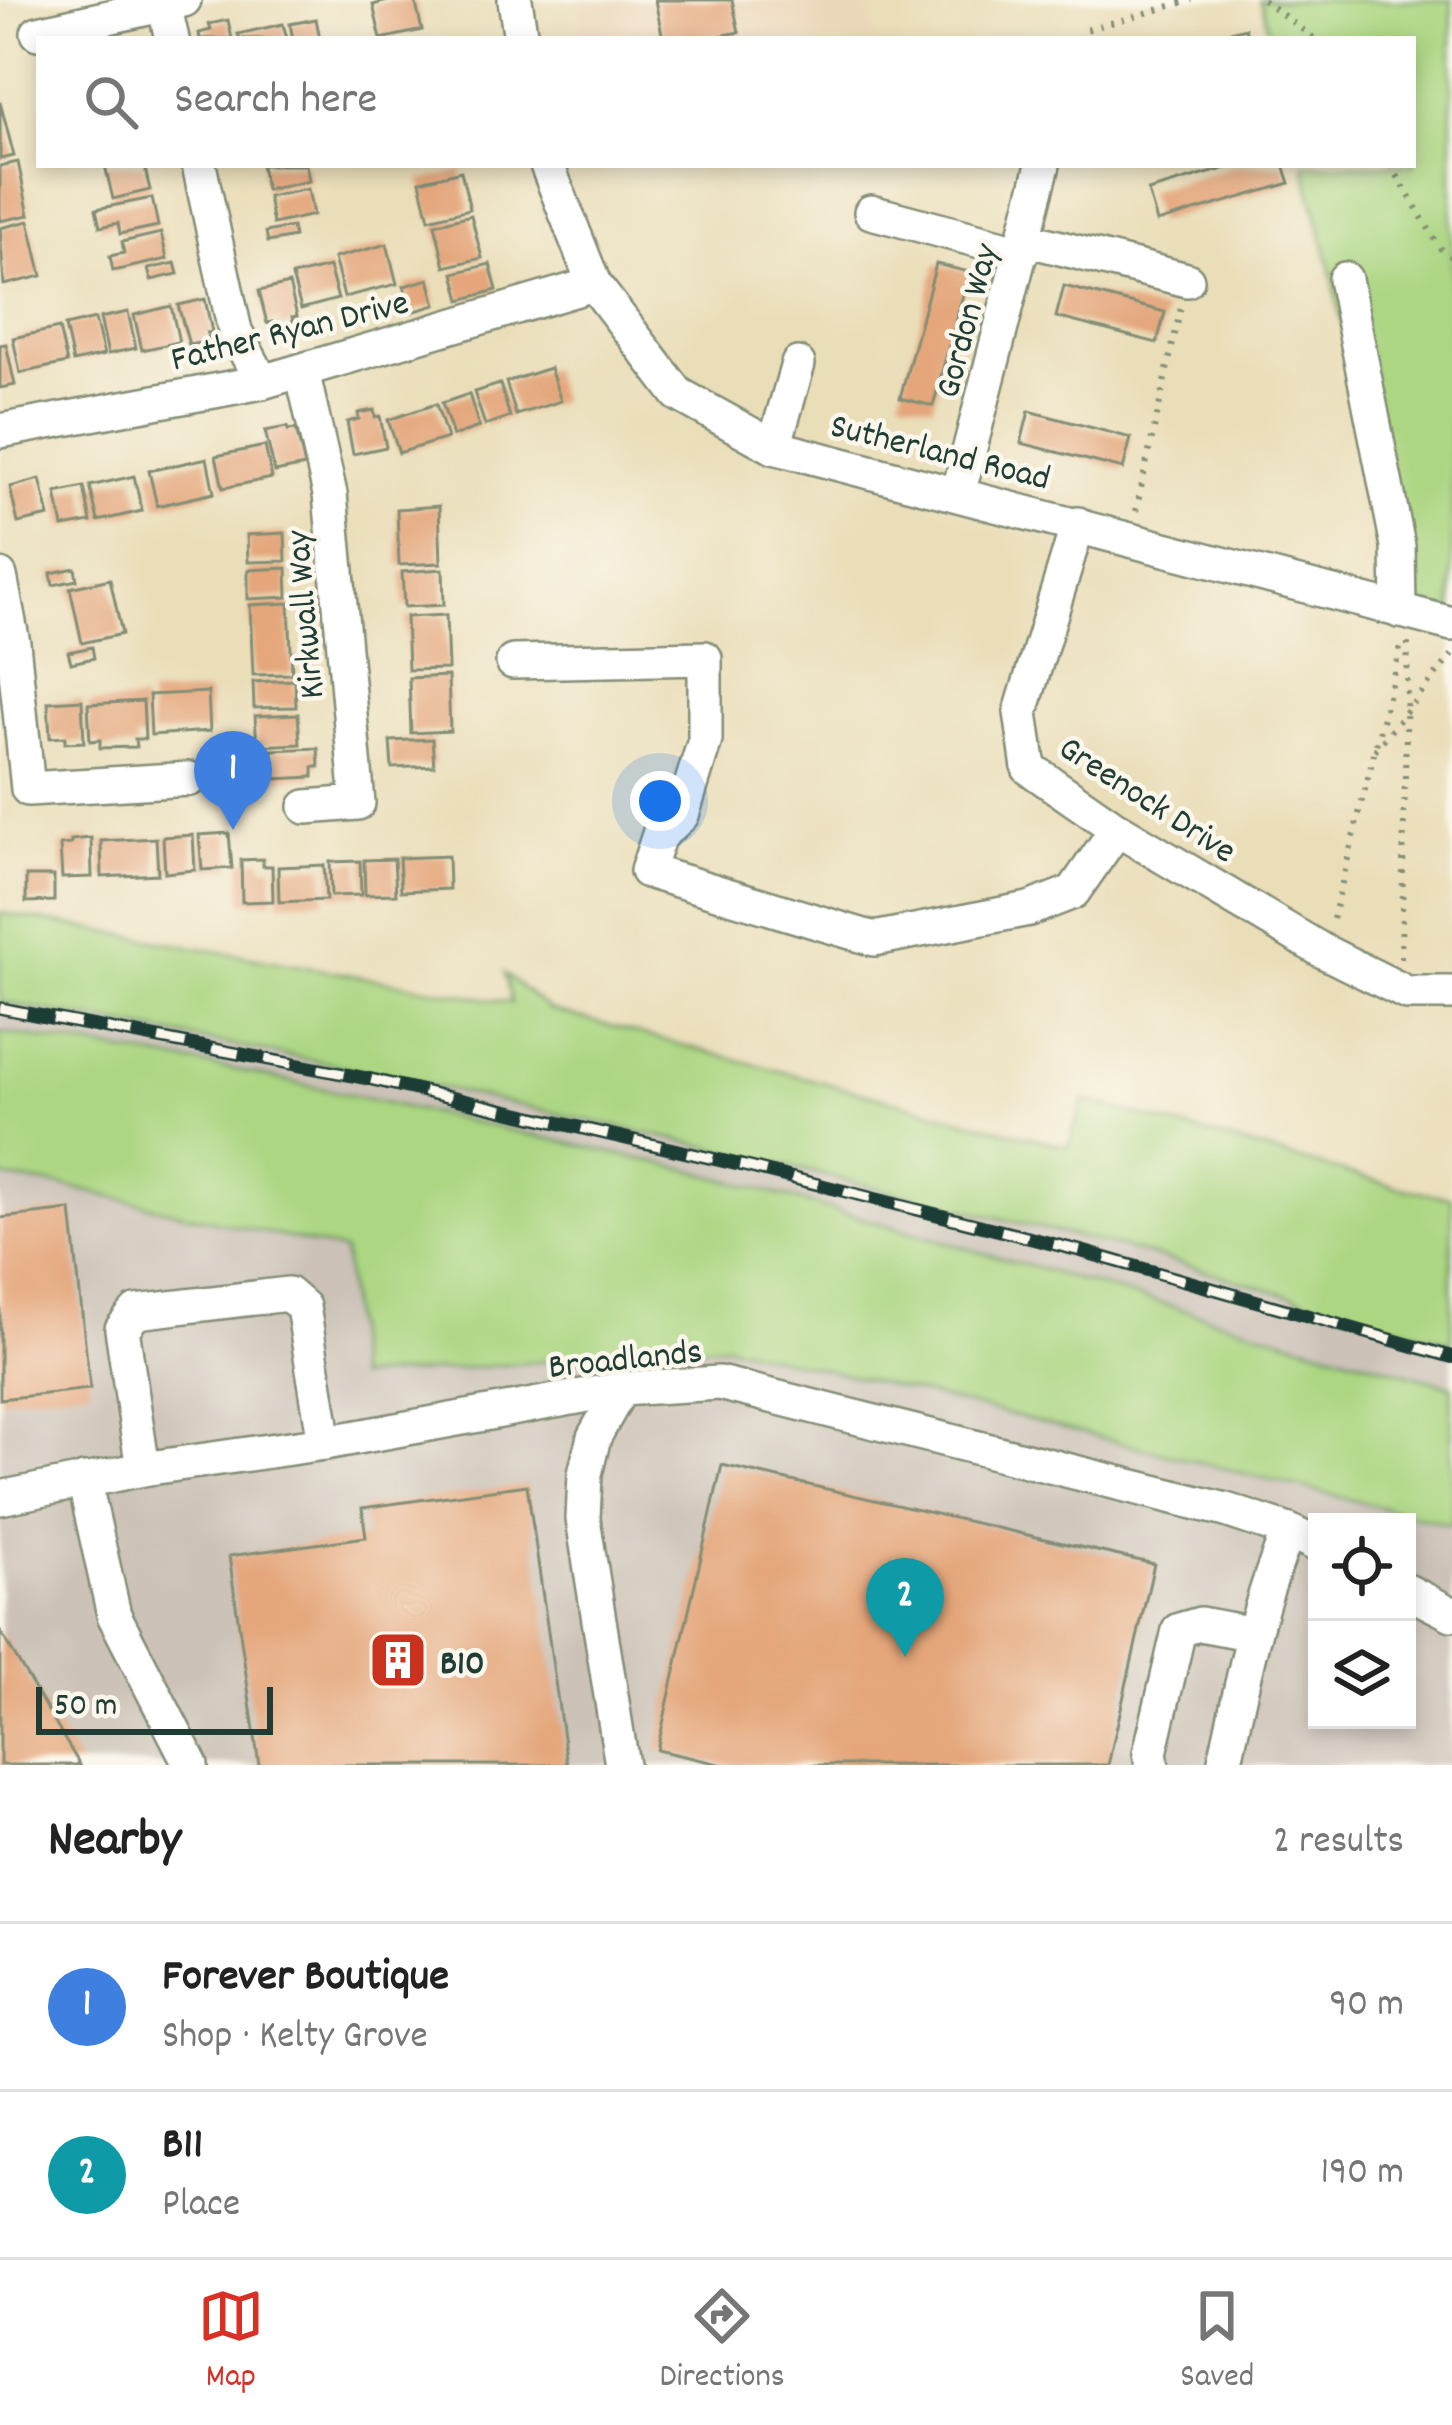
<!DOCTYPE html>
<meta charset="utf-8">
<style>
:root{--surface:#fff;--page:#f6f6f6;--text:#222;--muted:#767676;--line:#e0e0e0;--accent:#d93025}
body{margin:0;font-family:Dekko,sans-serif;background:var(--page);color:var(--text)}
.controls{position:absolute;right:36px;bottom:36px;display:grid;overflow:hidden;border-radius:0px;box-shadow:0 6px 18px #0003}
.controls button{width:108px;height:108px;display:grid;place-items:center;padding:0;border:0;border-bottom:3px solid var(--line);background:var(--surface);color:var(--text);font:60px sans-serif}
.scale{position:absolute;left:36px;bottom:30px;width:237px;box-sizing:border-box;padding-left:12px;border:6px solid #1f3d34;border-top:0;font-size:33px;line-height:42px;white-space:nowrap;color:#1f3d34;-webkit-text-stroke:9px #fbf7ec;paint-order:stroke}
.you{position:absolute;left:660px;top:801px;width:42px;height:42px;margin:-30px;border:9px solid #fff;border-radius:50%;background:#1a73e8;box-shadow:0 0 0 18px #1a73e833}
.badge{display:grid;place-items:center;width:78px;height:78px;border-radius:50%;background:var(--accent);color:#fff;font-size:39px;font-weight:700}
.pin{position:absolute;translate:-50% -99px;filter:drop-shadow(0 3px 6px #0008)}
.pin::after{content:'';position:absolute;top:63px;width:42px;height:36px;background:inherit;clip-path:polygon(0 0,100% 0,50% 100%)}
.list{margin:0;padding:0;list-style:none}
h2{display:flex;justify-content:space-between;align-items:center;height:156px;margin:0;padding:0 48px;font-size:51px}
h2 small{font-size:39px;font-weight:400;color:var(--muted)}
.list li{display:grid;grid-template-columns:78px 1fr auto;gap:36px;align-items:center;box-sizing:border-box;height:168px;padding:0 48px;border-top:3px solid var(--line)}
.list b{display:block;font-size:45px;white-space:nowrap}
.list p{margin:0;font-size:39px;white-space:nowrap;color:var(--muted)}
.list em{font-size:39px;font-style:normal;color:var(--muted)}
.icon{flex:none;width:66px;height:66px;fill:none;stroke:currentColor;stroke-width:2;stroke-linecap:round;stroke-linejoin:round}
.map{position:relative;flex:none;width:1452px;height:1765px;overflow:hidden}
.search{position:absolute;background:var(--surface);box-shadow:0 6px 18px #0003;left:36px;right:36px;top:36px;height:132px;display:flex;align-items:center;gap:30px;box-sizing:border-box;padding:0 42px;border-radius:0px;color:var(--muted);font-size:45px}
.sheet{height:492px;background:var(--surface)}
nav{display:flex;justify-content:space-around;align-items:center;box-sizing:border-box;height:168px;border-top:3px solid var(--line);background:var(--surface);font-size:33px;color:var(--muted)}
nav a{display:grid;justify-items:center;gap:6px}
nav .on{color:var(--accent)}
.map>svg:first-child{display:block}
.built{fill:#edd7ba}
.industrial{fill:#ccc2b8;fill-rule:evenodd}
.green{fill:#acd682;stroke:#668a5b;stroke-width:3}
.building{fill:#e4a67a}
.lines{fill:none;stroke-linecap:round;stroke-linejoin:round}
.minor-casing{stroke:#848e76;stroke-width:38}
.path{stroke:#848e76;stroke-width:6;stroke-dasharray:3 9;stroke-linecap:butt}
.minor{stroke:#fff;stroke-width:33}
.rail-casing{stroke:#1f3d34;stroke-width:14}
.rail{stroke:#fbf7ec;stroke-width:9;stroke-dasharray:27;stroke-linecap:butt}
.labels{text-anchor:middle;stroke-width:9;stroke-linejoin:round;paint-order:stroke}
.street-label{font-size:36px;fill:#1f3d34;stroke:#fbf7ec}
.poi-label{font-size:36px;font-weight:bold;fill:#1f3d34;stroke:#fbf7ec;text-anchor:start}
</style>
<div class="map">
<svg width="1452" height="1765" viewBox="0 0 1452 1765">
<rect width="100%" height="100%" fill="#fbf7ec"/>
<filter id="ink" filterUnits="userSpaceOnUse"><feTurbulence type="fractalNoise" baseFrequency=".00833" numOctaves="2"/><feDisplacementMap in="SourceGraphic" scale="24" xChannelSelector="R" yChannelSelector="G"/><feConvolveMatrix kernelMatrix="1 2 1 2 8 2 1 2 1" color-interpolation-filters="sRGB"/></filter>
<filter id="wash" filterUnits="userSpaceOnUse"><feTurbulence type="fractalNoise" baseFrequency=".004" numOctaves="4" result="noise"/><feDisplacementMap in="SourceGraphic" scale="48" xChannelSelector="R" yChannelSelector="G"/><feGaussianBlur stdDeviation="2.7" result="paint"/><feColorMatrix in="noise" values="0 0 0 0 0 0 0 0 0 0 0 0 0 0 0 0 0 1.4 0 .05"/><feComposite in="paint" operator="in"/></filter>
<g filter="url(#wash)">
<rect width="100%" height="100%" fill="#eadeb9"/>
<path class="built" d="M579 0H867L875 39H580Z"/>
<g class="industrial">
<path d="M0 1002 327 1063 709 1147 1143 1253 1452 1342V1386L1147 1302 237 1070 0 1032Z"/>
<path d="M0 1177 69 1187 254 1229 1452 1525V1765H0ZM1317 1522H1407V1720H1317Z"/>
</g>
<g class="green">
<path d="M1260 0H1452V611L1390 596 1388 552 1332 274 1304 165H1413V39H1271Z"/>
<path d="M0 913 511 1003 505 974 549 1010 1068 1147 1084 1100 1397 1187 1452 1198V1342L1143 1253 709 1147 327 1063 0 1002Z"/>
<path d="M0 1032 237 1070 695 1171 1452 1386V1525L728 1345 356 1378 344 1251 69 1187 0 1177Z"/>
</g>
<g id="blocks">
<g class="building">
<path d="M391 0H415L422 30 381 39 373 5Z"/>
<path d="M655 0H732L739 32 706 39H663Z"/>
<path d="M316 19 320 39H293L290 24Z"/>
<path d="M228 20 232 39H200L199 33 211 30 209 24Z"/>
<path d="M283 24 287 39H240L238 34Z"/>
<path d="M1245 28 1248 39H1208V38Z"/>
<path d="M0 102 14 156 0 159Z"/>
<path d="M18 162 29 215 0 221V166Z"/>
<path d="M105 165H144L150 190 113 199Z"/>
<path d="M261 165H306L309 181 266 190Z"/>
<path d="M1237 165H1284L1290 183 1157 222 1148 191Z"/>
<path d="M461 171 470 209 429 219 420 181Z"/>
<path d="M308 189 313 215 273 224 268 197Z"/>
<path d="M152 198 158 226 120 234 118 223 100 227 96 209Z"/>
<path d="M471 215 482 258 445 267 435 224Z"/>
<path d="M29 221 42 276 4 285 0 228Z"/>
<path d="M292 227 294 237 268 242 266 232Z"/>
<path d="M161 233 167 259 113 271 110 256 124 253 122 242Z"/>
<path d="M387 244 397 284 344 297 334 258Z"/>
<path d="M175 263 178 274 151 280 148 269Z"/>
<path d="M490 264 497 290 461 300 454 273Z"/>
<path d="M936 264 969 272 933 406 900 398Z"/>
<path d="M329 267 338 299 301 309 292 276Z"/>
<path d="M429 279 436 305 412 312 404 286Z"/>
<path d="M289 284 297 316 292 317 294 324 280 328 278 321 267 323 259 291Z"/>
<path d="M1064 286 1165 312 1157 343 1056 317Z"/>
<path d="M205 299 212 332 207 333 209 341 189 345 178 305Z"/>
<path d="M171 306 179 342 142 350 134 315Z"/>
<path d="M128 312 136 348 108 354 100 318Z"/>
<path d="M95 319 104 355 73 362 65 326Z"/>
<path d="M59 328 67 363 20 373 13 338Z"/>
<path d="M6 344 15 385 0 388V345Z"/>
<path d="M550 368 561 401 516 415 506 382Z"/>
<path d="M500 384 510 417 485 425 474 392Z"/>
<path d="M469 394 479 427 453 436 442 403Z"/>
<path d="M436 404 447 438 399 453 388 420Z"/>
<path d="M374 410 375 417 380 416 386 447 353 454 347 422 359 419 358 413Z"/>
<path d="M1029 411 1131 438 1123 469 1021 443Z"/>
<path d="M287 427 288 430 296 429 305 466 275 472 265 431Z"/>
<path d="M265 446 272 478 223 488 216 456Z"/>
<path d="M207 458 214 493 157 506 149 471Z"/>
<path d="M134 476 142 511 98 521 90 486Z"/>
<path d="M40 479 49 516 18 523 10 487Z"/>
<path d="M84 487 91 522 63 527 56 493Z"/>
<path d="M439 506 441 563 399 565 397 509Z"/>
<path d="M285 533 286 561 248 562 247 535Z"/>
<path d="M75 568 77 580 53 585 51 573Z"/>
<path d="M287 568 288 597 248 599V570Z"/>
<path d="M443 569 444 605 404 607 402 572Z"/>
<path d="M110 579 122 634 82 643 70 588Z"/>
<path d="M289 603 292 674 253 675 250 605Z"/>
<path d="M446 615 448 669 408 670 406 617Z"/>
<path d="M92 647 94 658 71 663 68 652Z"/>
<path d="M448 676 450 731 411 733 409 678Z"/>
<path d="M295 680 296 707 254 708 253 682Z"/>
<path d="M208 692 210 731 151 735 149 695Z"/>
<path d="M82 700 84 742 65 743V737L50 738 48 702Z"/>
<path d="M143 701 145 739H135L136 747 100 748V740L90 741 88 704Z"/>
<path d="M298 714 300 744 257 746 255 716Z"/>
<path d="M432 739 434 766 392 768 390 741Z"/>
<path d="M318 748 319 767H313V777L274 779 272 750Z"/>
<path d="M229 833 232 868 202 870 199 835Z"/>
<path d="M193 835 195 870 165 873 163 837Z"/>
<path d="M91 838 92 877 62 878 60 845 71 844V840Z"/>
<path d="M156 838 158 874 102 877 101 841Z"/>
<path d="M448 856 449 889 401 891 399 858Z"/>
<path d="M263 859V866H272L273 901 242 902 241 860Z"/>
<path d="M394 859 396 894 365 895 364 860Z"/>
<path d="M360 861 361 895 331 896 330 862Z"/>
<path d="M324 865 326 900 279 902 278 867Z"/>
<path d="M26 876H54V901L26 902Z"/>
<path d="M71 1210 90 1389 0 1399V1218Z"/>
<path d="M722 1465 1154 1564 1108 1765H724L657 1750Z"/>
<path d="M527 1485 567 1765H259L229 1556 366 1537 362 1508Z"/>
<path d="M0 1631 80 1765H0Z"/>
</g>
</g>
</g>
<g filter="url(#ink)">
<use href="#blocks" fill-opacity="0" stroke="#848e76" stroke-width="3"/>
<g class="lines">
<g class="minor-casing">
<g id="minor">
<path d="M163 0 172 39"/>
<path d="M515 0 521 39"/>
<path d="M38 33 184 0"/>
<path d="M199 165 235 331 262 382"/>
<path d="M547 165 594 284 678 394 774 447 1452 624"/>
<path d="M871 212 1022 252"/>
<path d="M1025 239 1187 280"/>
<path d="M1345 279 1398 546 1399 611"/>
<path d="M302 371 330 494 358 803 306 807"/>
<path d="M0 431 262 382 594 284"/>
<path d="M774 447 798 364"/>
<path d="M958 494 1043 165"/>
<path d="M1078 524 1021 712 1029 768 1117 829 1321 950 1407 993H1452"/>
<path d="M0 576 13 643 28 789 190 779"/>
<path d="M513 662 705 658V740L682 815 660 835"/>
<path d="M666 814 647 871 874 939 1029 909 1073 892 1117 829"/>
<path d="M621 1389 594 1437 585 1474 583 1519 622 1765"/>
<path d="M143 1469 122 1329 136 1312 288 1294 303 1307 325 1443"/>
<path d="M84 1480 114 1615 191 1765"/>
<path d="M0 1498 143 1469 325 1443 621 1389 719 1383 1226 1510 1289 1531 1317 1545"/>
<path d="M1407 1591 1452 1614"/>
<path d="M1152 1765 1150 1753 1179 1630 1200 1624 1254 1634"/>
<path d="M1224 1765C1242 1686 1256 1605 1289 1531"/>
</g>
</g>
<g class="path">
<path d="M1263 0 1315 39"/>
<path d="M1080 39 1086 30 1192 0"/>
<path d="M1391 165 1440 248 1452 257"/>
<path d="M1136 511 1181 307"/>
<path d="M1375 750 1452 655"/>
<path d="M1333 919 1402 640"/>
<path d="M1401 958 1408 641"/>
</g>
<use href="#minor" class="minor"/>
<g class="rail-casing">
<path id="rail" d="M0 1008 370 1079 749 1167 1081 1251 1452 1357"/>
</g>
<use href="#rail" class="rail"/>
</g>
</g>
<defs>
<g id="building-square" transform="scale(3)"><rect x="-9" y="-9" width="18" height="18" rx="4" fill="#c8321e" stroke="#fbf7ec"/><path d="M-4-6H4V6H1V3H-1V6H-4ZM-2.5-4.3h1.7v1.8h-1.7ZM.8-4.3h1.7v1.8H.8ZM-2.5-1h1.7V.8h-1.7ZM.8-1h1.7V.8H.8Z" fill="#fff"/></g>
</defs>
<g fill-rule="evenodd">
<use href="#building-square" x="398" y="1660"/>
</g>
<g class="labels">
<g class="street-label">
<text transform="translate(964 320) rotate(-75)" y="13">Gordon Way</text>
<text transform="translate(289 328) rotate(-14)" y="13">Father Ryan Drive</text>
<text transform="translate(941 449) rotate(14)" y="13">Sutherland Road</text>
<text transform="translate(302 615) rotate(-95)" y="13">Kirkwall Way</text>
<text transform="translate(1149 797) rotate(33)" y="13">Greenock Drive</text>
<text transform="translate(625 1356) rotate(-6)" y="13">Broadlands</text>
</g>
<g class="poi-label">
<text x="440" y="1673">B10</text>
</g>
</g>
</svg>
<div class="controls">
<button><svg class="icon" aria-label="locate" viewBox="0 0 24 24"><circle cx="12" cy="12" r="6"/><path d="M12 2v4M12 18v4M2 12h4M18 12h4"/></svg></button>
<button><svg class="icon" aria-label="layers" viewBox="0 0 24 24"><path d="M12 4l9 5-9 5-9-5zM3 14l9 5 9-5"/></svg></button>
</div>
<div class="scale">50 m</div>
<div class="you"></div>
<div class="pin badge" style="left:233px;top:830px;background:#3f7fe0">1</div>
<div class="pin badge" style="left:905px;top:1657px;background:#0f9aa8">2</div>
<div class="search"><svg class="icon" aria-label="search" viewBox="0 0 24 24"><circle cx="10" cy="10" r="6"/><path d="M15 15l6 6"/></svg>Search here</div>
</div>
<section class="sheet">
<h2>Nearby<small>2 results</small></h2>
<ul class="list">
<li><span class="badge" style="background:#3f7fe0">1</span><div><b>Forever Boutique</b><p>Shop · Kelty Grove</p></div><em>90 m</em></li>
<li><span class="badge" style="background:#0f9aa8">2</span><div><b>B11</b><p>Place</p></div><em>190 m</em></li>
</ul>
</section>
<nav>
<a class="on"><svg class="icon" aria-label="map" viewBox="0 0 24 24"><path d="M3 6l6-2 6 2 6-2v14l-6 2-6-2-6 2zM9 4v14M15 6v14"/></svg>Map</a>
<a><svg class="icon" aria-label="directions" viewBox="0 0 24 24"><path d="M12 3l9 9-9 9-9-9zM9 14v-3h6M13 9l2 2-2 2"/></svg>Directions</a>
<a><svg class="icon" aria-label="saved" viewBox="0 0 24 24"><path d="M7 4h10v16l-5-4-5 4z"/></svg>Saved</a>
</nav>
